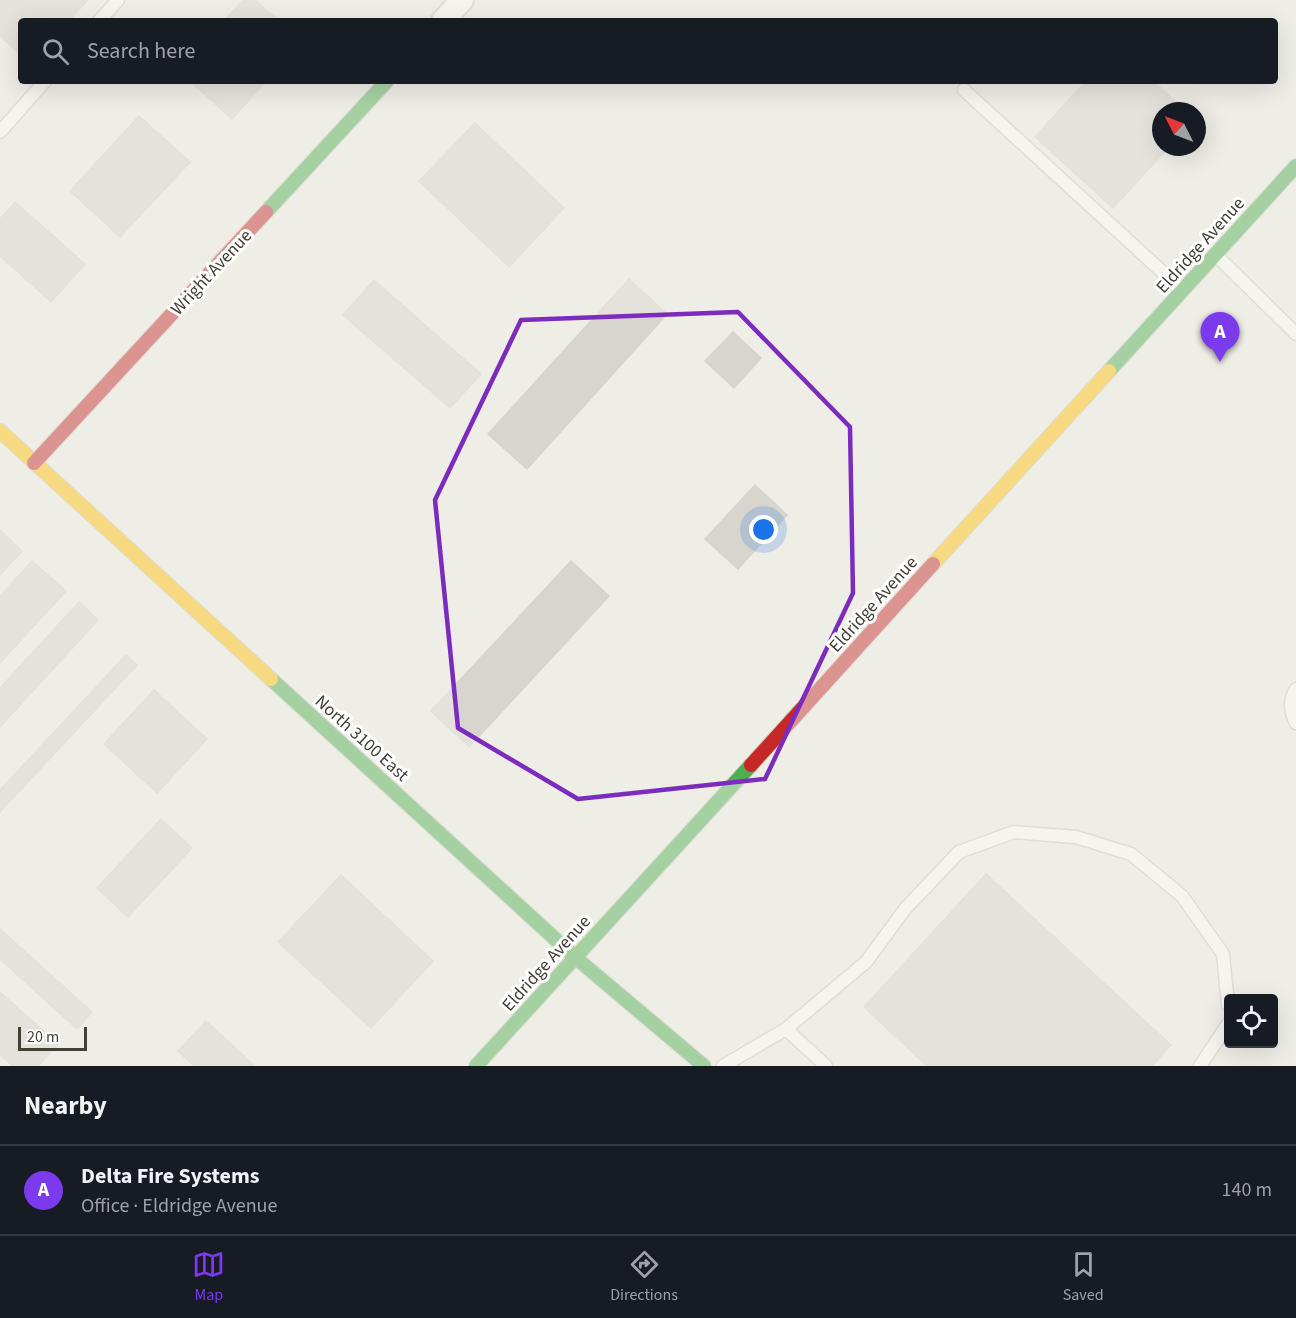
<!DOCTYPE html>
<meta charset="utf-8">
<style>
:root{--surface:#171b24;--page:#20242c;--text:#f1f3f6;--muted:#9ea1a6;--line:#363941;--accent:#7c3aed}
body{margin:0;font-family:"Source Sans 3",sans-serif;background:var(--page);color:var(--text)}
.controls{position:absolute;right:18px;bottom:18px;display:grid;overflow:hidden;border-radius:6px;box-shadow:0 6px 24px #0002}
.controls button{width:54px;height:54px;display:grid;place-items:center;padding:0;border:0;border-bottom:2px solid var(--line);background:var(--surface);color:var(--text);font:30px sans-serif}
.compass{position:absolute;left:1152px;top:102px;width:54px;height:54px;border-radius:50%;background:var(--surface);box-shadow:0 6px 24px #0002;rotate:312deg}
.scale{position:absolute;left:18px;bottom:15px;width:69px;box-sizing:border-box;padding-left:6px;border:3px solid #423f33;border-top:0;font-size:16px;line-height:21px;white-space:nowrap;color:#423f33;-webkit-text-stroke:4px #fff;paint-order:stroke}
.you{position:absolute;left:764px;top:530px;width:21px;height:21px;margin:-15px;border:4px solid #fff;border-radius:50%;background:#1a73e8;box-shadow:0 0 0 9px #1a73e833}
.badge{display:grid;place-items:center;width:39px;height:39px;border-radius:50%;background:var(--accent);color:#fff;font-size:20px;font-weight:700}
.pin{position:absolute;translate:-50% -50px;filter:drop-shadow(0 2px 3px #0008)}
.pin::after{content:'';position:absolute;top:32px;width:21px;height:18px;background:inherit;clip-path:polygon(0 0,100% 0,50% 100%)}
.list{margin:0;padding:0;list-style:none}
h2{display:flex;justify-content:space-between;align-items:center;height:78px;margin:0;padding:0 24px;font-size:26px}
h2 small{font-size:20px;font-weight:400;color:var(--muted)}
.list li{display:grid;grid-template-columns:39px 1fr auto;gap:18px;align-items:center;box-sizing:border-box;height:90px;padding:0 24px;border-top:2px solid var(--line)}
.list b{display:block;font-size:22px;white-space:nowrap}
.list p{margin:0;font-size:20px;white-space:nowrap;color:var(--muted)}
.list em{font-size:20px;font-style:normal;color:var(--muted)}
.icon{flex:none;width:33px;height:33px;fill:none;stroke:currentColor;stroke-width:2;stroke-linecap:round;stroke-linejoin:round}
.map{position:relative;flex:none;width:1296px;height:1066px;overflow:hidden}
.search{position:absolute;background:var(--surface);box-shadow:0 6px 24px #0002;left:18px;right:18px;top:18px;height:66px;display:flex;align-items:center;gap:15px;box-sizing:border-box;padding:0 21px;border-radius:6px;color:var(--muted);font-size:22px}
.sheet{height:168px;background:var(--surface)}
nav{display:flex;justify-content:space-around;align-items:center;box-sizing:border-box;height:84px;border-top:2px solid var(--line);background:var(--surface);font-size:16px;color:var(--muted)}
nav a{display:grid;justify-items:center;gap:3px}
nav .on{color:var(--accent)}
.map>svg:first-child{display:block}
.building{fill:#d7d5ce;stroke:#d6d4cc;stroke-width:1.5}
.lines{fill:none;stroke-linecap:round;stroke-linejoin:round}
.lane-casing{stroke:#cccac4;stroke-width:15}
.street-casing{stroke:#cccac4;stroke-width:26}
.fast-casing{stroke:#cccbbd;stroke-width:16}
.slow-casing{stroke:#cccbbd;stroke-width:16}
.jam-casing{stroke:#cccbbd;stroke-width:16}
.lane{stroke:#fcfcfb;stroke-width:12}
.street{stroke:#fcfcfb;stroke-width:22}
.fast{stroke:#4caf50;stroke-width:14}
.slow{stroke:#ffc107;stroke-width:14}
.jam{stroke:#c62828;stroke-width:14}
.marked{fill:none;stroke:#7b2cbf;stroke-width:4.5;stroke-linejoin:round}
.labels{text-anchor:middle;stroke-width:6;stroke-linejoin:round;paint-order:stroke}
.street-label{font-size:18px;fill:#423f33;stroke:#fff}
</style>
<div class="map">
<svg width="1296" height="1066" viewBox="0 0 1296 1066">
<rect width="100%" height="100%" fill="#eeede6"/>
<g class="building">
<path d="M0 0H88L68 21H21V55L0 36Z"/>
<path d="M243 0H255L279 21H224Z"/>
<path d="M190 81H266L232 119Z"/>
<path d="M1086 81H1153L1186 111H1161V147H1169L1113 208 1035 137Z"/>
<path d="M139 116 190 162 120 237 70 191Z"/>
<path d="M475 123 564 208 509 267 419 181Z"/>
<path d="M15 202 85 264 51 302 0 256V219Z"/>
<path d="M629 279 667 314 527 469 488 434Z"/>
<path d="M374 280 481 374 450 408 343 315Z"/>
<path d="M733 332 761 358 734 388 705 361Z"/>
<path d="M755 485 787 515 738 569 705 539Z"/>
<path d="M0 530 22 551 0 575Z"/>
<path d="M32 561 66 591 0 663V596Z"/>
<path d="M571 561 609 596 469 747 431 711Z"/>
<path d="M79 602 98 620 0 727V688Z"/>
<path d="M126 655 137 665 0 812V790Z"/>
<path d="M154 690 207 739 157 793 104 744Z"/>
<path d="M161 819 192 848 128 917 97 888Z"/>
<path d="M986 874 1171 1045 1152 1066H927L864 1007Z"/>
<path d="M341 875 433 961 371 1028 278 942Z"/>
<path d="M0 929 92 1012 77 1029 0 959Z"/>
<path d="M0 992 58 1044 38 1066H13L0 1055Z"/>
<path d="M206 1021 255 1066H194L178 1051Z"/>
</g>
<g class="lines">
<g class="lane-casing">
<g id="lane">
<path d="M99 21 118 0"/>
<path d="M964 90 1182 290"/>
<path d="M0 132 45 81"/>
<path d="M1216 255 1296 334"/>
<path d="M1296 689C1289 700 1290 712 1296 723"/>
<path d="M786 1029 826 1066"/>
<path d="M723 1066 786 1029 866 962 905 909 959 852 1014 832 1076 837 1131 854 1182 896 1223 954 1228 1005"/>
<path d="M1200 1066 1228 1024"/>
</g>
</g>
<g class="street-casing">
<path id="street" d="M443 21 462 0"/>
</g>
<g class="fast-casing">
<g id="fast">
<path d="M266 212 387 81"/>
<path d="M1109 371 1296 166"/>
<path d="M271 679 576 958 704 1066"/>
<path d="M476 1066 751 765"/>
</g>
</g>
<g class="slow-casing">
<g id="slow">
<path d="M0 431 271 679"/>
<path d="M933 564 1109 371"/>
</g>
</g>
<g class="jam-casing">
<g id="jam">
<path d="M34 463 266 212"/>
<path d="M751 765 933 564"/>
</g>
</g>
<use href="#lane" class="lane"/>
<use href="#street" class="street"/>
<use href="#fast" class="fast"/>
<use href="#slow" class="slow"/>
<use href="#jam" class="jam"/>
</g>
<path d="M0 0H1296V1066H0ZM738 312 850 427 853 593 765 779 578 799 458 728 435 500 521 320Z" fill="#eeede6" fill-opacity=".55" fill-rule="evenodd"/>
<path class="marked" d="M738 312 850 427 853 593 765 779 578 799 458 728 435 500 521 320Z"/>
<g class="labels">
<g class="street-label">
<text transform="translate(1200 245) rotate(-48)" y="6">Eldridge Avenue</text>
<text transform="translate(211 272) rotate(-47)" y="6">Wright Avenue</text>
<text transform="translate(873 604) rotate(-48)" y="6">Eldridge Avenue</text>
<text transform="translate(362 738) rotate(42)" y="6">North 3100 East</text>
<text transform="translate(546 963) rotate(-48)" y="6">Eldridge Avenue</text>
</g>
</g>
</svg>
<div class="controls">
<button><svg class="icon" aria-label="locate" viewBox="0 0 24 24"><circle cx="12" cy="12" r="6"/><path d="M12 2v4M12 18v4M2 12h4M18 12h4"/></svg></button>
</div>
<svg class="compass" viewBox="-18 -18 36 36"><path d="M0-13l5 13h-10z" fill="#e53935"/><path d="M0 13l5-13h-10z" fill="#9ea1a6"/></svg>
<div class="scale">20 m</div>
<div class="you"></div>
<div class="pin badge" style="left:1220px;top:362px">A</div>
<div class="search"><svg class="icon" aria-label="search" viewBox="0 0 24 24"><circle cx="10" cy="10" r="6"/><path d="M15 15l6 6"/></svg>Search here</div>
</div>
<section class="sheet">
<h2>Nearby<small></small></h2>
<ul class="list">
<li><span class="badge">A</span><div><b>Delta Fire Systems</b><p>Office · Eldridge Avenue</p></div><em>140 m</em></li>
</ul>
</section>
<nav>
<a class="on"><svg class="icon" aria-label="map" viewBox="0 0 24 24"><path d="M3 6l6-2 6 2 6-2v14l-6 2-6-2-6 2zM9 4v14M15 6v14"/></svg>Map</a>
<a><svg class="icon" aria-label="directions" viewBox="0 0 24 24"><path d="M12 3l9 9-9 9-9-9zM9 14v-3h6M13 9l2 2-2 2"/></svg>Directions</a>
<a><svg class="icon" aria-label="saved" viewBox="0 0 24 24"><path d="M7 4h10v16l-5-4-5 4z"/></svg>Saved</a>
</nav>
